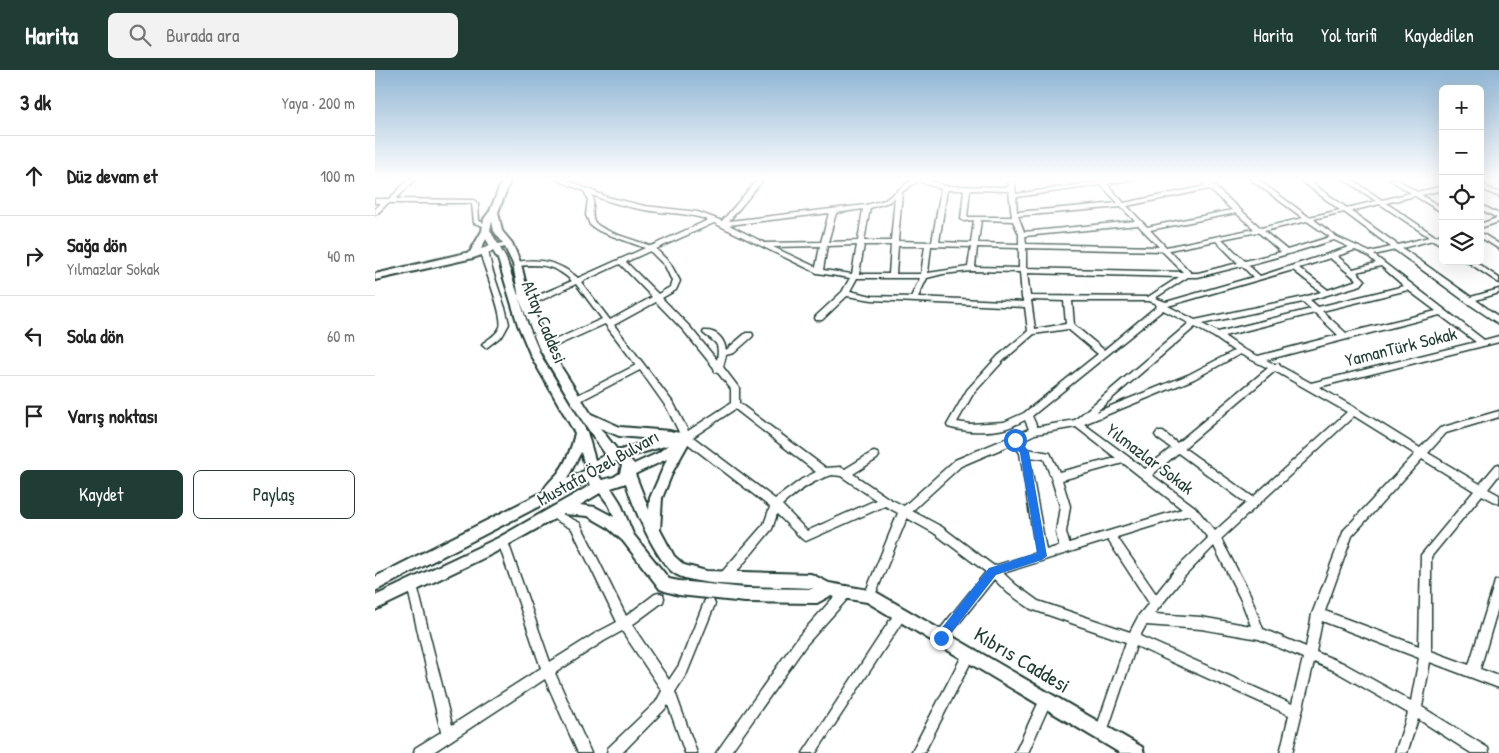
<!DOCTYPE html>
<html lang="tr">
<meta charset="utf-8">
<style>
:root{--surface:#fff;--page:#f2f2f2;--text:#222;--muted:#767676;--line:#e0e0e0;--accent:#1f3d34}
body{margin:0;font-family:"Patrick Hand",sans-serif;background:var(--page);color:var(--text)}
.controls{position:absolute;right:15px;top:15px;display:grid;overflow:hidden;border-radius:8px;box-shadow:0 5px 20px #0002}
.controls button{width:45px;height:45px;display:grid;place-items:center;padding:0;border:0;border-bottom:1px solid var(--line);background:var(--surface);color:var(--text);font:25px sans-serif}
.stop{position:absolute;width:15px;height:15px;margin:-11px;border:4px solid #1a73e8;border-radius:50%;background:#fff}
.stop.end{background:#1a73e8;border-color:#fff;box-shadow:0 1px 5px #0008}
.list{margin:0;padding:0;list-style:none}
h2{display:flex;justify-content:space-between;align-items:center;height:65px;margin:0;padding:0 20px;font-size:21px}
h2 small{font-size:16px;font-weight:400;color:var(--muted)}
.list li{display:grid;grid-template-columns:32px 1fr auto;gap:15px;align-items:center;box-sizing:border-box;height:80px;padding:0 20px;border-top:1px solid var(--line)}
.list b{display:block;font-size:19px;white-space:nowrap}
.list p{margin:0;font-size:16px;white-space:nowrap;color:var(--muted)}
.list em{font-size:16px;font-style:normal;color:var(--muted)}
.actions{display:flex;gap:10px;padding:15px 20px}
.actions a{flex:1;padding:11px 0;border:1px solid var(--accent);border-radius:8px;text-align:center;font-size:18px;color:var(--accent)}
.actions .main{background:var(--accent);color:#fff}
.icon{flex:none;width:28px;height:28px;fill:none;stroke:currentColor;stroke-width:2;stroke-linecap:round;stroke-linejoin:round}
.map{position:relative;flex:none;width:1124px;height:683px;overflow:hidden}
header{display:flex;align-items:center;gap:30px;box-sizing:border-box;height:70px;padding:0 25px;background:var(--accent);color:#fff}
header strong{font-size:24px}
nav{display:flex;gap:28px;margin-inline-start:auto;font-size:18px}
.search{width:350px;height:45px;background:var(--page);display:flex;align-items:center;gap:12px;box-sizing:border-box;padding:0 18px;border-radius:8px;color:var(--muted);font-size:19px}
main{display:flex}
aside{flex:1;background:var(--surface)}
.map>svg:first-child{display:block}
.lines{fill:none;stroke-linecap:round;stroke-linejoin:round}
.minor-casing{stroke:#1f3d34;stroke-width:3}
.major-casing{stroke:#1f3d34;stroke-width:4}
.minor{fill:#fff;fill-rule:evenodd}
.major{fill:#fff;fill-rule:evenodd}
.route{fill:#1a73e8}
.labels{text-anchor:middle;stroke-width:4;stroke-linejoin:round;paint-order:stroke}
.street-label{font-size:18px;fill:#1f3d34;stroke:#fff}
.near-street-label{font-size:21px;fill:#1f3d34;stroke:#fff}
</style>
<header>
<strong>Harita</strong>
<div class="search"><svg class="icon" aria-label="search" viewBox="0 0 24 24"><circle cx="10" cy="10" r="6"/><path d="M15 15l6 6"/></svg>Burada ara</div>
<nav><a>Harita</a><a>Yol tarifi</a><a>Kaydedilen</a></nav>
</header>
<main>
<aside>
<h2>3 dk<small>Yaya · 200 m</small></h2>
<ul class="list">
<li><svg class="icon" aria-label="ahead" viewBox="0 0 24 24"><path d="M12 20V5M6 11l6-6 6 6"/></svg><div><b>Düz devam et</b></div><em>100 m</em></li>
<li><svg class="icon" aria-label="right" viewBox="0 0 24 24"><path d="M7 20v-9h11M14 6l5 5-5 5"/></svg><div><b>Sağa dön</b><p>Yılmazlar Sokak</p></div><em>40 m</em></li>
<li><svg class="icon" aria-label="left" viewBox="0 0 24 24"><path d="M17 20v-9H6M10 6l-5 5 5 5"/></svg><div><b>Sola dön</b></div><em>60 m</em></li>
<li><svg class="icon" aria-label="arrive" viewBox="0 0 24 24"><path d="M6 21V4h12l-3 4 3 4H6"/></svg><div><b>Varış noktası</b></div></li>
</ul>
<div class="actions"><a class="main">Kaydet</a><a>Paylaş</a></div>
</aside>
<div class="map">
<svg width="1124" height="683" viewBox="0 0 1124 683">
<rect width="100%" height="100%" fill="#fff"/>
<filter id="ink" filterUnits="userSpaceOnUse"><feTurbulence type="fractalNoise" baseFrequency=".02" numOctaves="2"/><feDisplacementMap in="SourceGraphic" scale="10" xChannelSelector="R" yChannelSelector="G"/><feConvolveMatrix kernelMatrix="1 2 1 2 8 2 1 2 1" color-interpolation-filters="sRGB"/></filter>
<g filter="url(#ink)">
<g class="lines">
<g class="minor-casing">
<g id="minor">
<path d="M34 109H41L21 129 99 130 103 134 104 151 114 155 111 157 99 153 97 134 95 133H13L2 144 0 145V139L6 133H0V129H14Z"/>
<path d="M180 109H189L232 127 270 136 323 142 347 151 383 109H389L354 151 491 135 510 130 538 109H549L570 116 634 117 633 109H639L641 124 743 109H761L732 114 749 133 831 116 824 109H831L886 158 928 148 875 109H882L934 147 965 140 924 109H931L972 138 1001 131 969 109H976L1007 130 1036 123 1014 109H1022L1042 122 1068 116V120L1046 125 1068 138V143L1040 126 1011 133 1060 166 1068 164V168L1065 169 1068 171V176L1058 170 1027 178 1096 227 1124 219V223L1101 230 1124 247V254L1091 232 1020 180 999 185 1109 270 1124 266V272L944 317 982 339 1045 378 1065 358 1124 341V347L1071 363 1053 383 1105 414 1121 395 1124 394V405L1113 419 1124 425V434L1107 425 1056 487V581L1094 595 1119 515 1120 511 1124 510V534L1105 599 1124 606V618L1055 592 1047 637 1113 678 1114 683H1096L1043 649 1032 683H1020L1033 643 960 601 939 592 917 683H905L914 645 761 576 732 662 730 666 726 668 722 666 720 662 751 572 656 539 633 523 619 509 570 571 566 573 562 571 560 567 562 563 611 502 559 463 532 448 498 530 494 531 490 530 489 526 523 443 510 436 431 471 427 469 402 444 397 459 354 511 350 512 346 511 345 507 346 503 389 454 395 437 308 370 292 338 265 300 203 332H197L196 330 197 328 261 295 230 254 172 280H166L165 278 166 276 227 249 201 214 154 236H148V232L197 211C178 194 166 194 142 196H140V192C165 188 183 191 203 208L270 178 224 161 215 155 211 145 213 129 209 121ZM543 111 566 119 557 172 523 171 527 122ZM726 115 743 133 642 142 641 127ZM834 119 857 140 772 157 752 136ZM572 120H589L586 149 589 151 599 150 596 173 564 172ZM595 120 634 121 637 147H592ZM217 125C233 132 252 137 270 140 291 144 313 142 333 150L276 176C264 171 224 161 219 151 215 142 221 133 217 125ZM520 127 516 171H489L495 138 514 132ZM1005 134 1054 167 1023 175 976 141ZM746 137 760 151 649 162 643 146ZM488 139 483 171 453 172 461 143ZM969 142 1016 177 995 182 962 167 938 149ZM454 143 446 172 390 173 354 155ZM861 143 879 159 791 177 775 160ZM606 150 638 151 644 164V174L603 173ZM932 151 955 167 912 180 889 161ZM339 153 442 203 475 208 467 222 441 246 440 248 441 250H447L472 226 497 230 650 237 653 261 623 286 592 320 572 355 573 357C588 362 616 363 632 358 638 356 644 353 650 350L654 359 580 390 529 436 513 428 478 404 502 389 504 386 502 383 499 382 496 383 470 399 465 397 451 398 364 333V318L348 297 351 285 359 283 377 267 378 265 377 263H371L351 280C349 268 341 260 329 261L328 263C340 273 345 271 342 290L315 257 287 228 301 220 305 211 295 193 281 179ZM763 155 784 177 651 174 650 166ZM883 162 906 182 870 191 847 169ZM959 170 974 177 885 206 873 195 913 184ZM841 171 863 193 823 203H816L794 180ZM482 175 477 204 448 200 452 176ZM489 175H516L514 204H484ZM445 176 441 197 398 177ZM523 176H550L546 204H521ZM556 176 596 177 593 197 553 203ZM602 177 644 178V198L600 197ZM651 178 787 181 808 202 651 198ZM980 180 992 185 1001 193 978 199 962 186ZM275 181 290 196 297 211 295 217 283 224 251 192ZM955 188 982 210 953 220 924 198ZM245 194 277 227 235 250 206 212ZM867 196 878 207 791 232 780 228 813 207H823ZM1006 196 1029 216 943 237 935 230 986 215 990 210 982 202ZM918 200 946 222 929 227 820 250 793 236ZM596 201 645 202 647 228 649 232 543 227 552 208 568 204ZM652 203 804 207 773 227 655 226ZM482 208H545L536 227 497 226 475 221ZM1033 220 1061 241 971 263 947 241ZM656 230 689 231 691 254 660 259ZM697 231H774L780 233 782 236 729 280 699 255ZM281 232 309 261 339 298 340 302 343 303 356 319V333L313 361 299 334 239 255ZM928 232 936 239 843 262 827 254ZM788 240 814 253 700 350 662 357 657 346ZM940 243 963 265 883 286 868 279 849 266ZM1065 245 1101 272 936 313 905 296 904 294H899L891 290ZM820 257 839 267 859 281 813 305 721 342ZM693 259 723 284 649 343 629 352 595 354 582 352 598 324 629 290 659 264ZM865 284 893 298 802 373 788 362H782L780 365 782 368 796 378 770 399 709 354 819 309ZM900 301 972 342 878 427 809 378ZM360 339 441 402 427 409 400 429 318 367ZM979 346 1040 384 969 460 937 544 931 577 888 559 875 524 846 469ZM701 357 741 388 684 402 675 383 652 379 646 371 660 364ZM638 374 645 383 661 483 619 496 567 457 537 441 586 396ZM803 383 871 433 840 461 820 437 777 405ZM654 387 669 389 676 407 685 436 681 462 684 476 671 480ZM1047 389 1099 421 1046 485 1044 576 950 541 977 466ZM748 393 807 439 694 473 691 462 695 436 687 410ZM457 405 466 406 501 430 432 461 407 435C422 422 438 410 457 405ZM814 445 833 468 800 500 781 524 742 467ZM733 470 774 533 764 545 755 562 663 531 641 515 628 503ZM839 476 866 530 876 556 826 547 779 544 808 508ZM947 551 1044 588 1036 631 968 593 941 582ZM771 555 826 559 884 569 928 588 917 634 765 566Z"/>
<path d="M1105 113 1124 123V127L1105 118Z"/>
<path d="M1105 134 1124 144V152L1105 158V154L1122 148 1105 139Z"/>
<path d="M1105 162 1124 174V179L1105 167Z"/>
<path d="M110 179 113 181 117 199 131 241 134 254 128 265 111 278 107 275 108 273C114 269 122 264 125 257 129 248 111 202 107 189V181Z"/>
<path d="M1091 191H1099L1124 208V213Z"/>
<path d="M179 440 205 453 251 546 280 524 284 523 288 524 289 528 288 532 257 555 294 610 304 595 330 530 334 529 338 530 340 534 312 603 300 622 322 683H310L293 635 289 640 247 683H232L233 678 281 632 287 621 247 561 229 571 180 603 216 683H203L170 609 57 683H39L40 678 66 662 32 515 33 511 37 510 41 511 77 655 166 598 123 472 124 469 128 467 132 469 133 472 175 592 221 563 242 552 197 459 175 447 174 444 175 441Z"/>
<path d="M471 517 475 518 476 522 475 526 431 575 355 683H341L423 567 467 518Z"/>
<path d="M525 540 529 541 531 545 529 549 441 683H428L521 541Z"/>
<path d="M594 578 598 580 600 584 598 588 549 683H536L590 580Z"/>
<path d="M671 623 675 625 677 629 653 683H640L667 625Z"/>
</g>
</g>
<g class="major-casing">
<path id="major" d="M128 109H136L123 142 127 161 137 173 146 194 154 228 174 278 216 344 245 357 295 361C303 364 307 361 315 364L317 367 298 401 287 428 285 460 299 486 309 495 331 501 436 504 454 513 499 521 767 677 769 683H745L492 532 455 526 442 533 370 532 304 525 290 521 285 519 248 471 232 457 213 446 188 444 117 484 0 540V526L123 468 216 415 213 411 0 521V507L168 422C170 415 178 409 183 403 192 391 197 377 200 363L156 286 143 255 123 189 118 181 98 188 0 210V204L95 182 107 161 109 149 115 141ZM117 151 119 161 128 173 123 174 115 161ZM111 169 115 176 106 179ZM130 177 138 194 144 228 164 278 207 350 231 385 220 390 212 362 166 286 153 255 131 189 125 178ZM225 358 244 366 278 369 243 381ZM293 375 283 383 259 394 253 387ZM206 382 211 400 192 409ZM292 389 275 428 274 440 260 404ZM241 391 247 395 245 403 239 407 228 410 225 408 224 403 228 398ZM251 413C258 436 280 489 299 503 319 518 407 516 435 518L439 519 370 518 304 511 294 509 258 464 245 432 236 418ZM225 423 234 435 239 447 220 437 205 435Z"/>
</g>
<use href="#minor" class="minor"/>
<use href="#major" class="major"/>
</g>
</g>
<linearGradient id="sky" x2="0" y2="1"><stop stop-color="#91b6d4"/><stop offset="0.53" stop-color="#fff"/><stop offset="1" stop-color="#fff" stop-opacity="0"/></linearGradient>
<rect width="1124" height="205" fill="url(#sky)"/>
<path class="route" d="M640 367 643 368 654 382 672 486 667 490 621 505 570 571 566 573 562 571 560 568 562 564 614 498 662 483 645 383 636 370Z"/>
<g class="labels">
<g class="street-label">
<text transform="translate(169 252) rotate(67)" y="6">Altay Caddesi</text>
<text transform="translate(1026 277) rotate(-14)" y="6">YamanTürk Sokak</text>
<text transform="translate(775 389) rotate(37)" y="6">Yılmazlar Sokak</text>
<text transform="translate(223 398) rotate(-29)" y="6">Mustafa Özel Bulvarı</text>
</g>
<g class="near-street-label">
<text transform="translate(647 590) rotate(31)" y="7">Kıbrıs Caddesi</text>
</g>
</g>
</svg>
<div class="controls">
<button>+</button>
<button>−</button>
<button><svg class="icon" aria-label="locate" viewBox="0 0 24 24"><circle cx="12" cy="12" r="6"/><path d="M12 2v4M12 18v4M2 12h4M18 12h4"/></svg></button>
<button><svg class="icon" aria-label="layers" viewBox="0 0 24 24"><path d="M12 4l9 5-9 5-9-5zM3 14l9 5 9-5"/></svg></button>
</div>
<div class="stop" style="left:640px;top:370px"></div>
<div class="stop end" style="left:566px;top:568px"></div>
</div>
</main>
